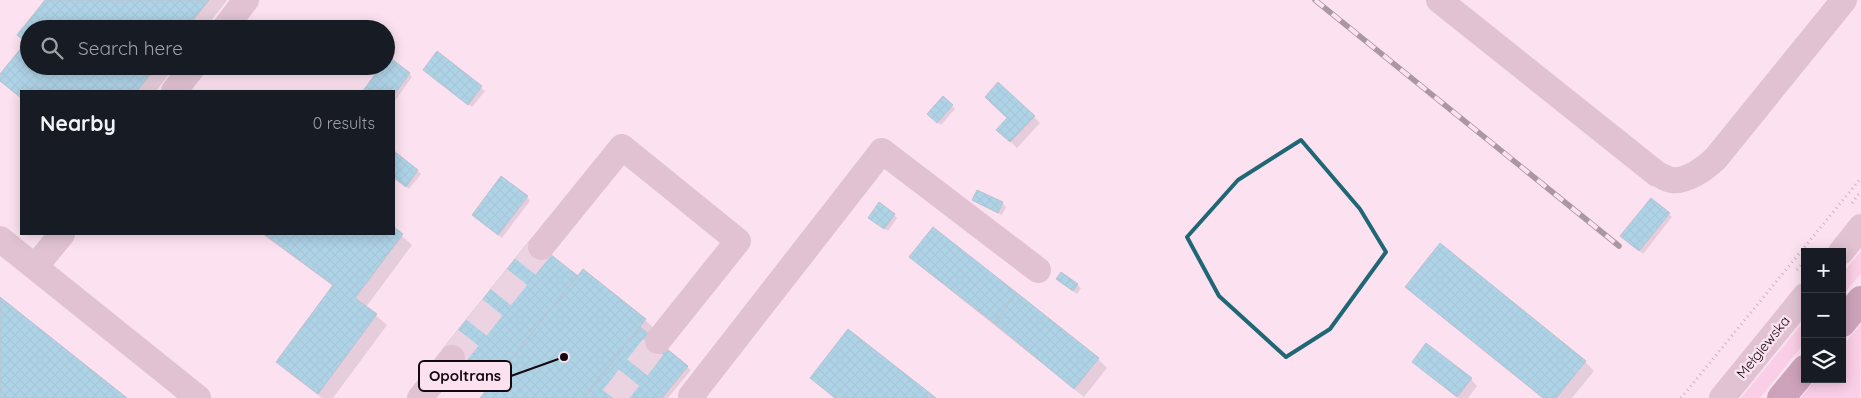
<!DOCTYPE html>
<meta charset="utf-8">
<style>
:root{--surface:#171b24;--page:#20242c;--text:#f1f3f6;--muted:#9ea1a6;--line:#363941}
body{margin:0;font-family:Quicksand,sans-serif;background:var(--page);color:var(--text)}
.controls{position:absolute;right:15px;bottom:15px;display:grid;overflow:hidden;border-radius:0px;box-shadow:0 2px 12px #0003}
.controls button{width:45px;height:45px;display:grid;place-items:center;padding:0;border:0;border-bottom:1px solid var(--line);background:var(--surface);color:var(--text);font:25px sans-serif}
.list{margin:0;padding:0;list-style:none}
h2{display:flex;justify-content:space-between;align-items:center;height:65px;margin:0;padding:0 20px;font-size:21px}
h2 small{font-size:16px;font-weight:400;color:var(--muted)}
.icon{flex:none;width:28px;height:28px;fill:none;stroke:currentColor;stroke-width:2;stroke-linecap:round;stroke-linejoin:round}
.map{position:relative;flex:none;width:1861px;height:398px;overflow:hidden}
.search{position:absolute;background:var(--surface);box-shadow:0 2px 12px #0003;left:20px;top:20px;width:375px;height:55px;display:flex;align-items:center;gap:12px;box-sizing:border-box;padding:0 18px;border-radius:28px;color:var(--muted);font-size:19px}
.panel{position:absolute;background:var(--surface);box-shadow:0 2px 12px #0003;left:20px;top:90px;width:375px;height:145px;border-radius:0px}
.map>svg:first-child{display:block}
.green{fill:#f7b5da}
.shadow{fill:#0003}
.building{fill:url(#building-cross-hatch);stroke:#7599a3}
.lines{fill:none;stroke-linecap:round;stroke-linejoin:round}
.minor-tunnel{stroke:#d9c1ce;stroke-width:26;stroke-dasharray:26 13;stroke-linecap:butt}
.path{stroke:#8f7c87;stroke-width:3;stroke-dasharray:1 4;stroke-linecap:butt}
.minor{stroke:#be9bae;stroke-width:26}
.major{stroke:#94587b;stroke-width:28}
.rail-casing{stroke:#493c43;stroke-width:5.5}
.rail{stroke:#fce2f0;stroke-width:4;stroke-dasharray:11;stroke-linecap:butt}
.marked{fill:none;stroke:#206776;stroke-width:4;stroke-linejoin:round}
.labels{text-anchor:middle;stroke-width:5;stroke-linejoin:round;paint-order:stroke}
.street-label{font-size:14px;fill:#13090f;stroke:#fce2f0}
.leader{fill:none;stroke:#13090f;stroke-width:2}
.callout-dot{fill:#13090f;stroke:#fce2f0;stroke-width:2}
.callout{fill:#fce2f0;stroke:#13090f;stroke-width:2}
.callout-label{font-size:15px;text-anchor:middle;font-weight:bold;fill:#13090f}
</style>
<div class="map">
<svg width="1861" height="398" viewBox="0 0 1861 398">
<defs>
<pattern id="building-cross-hatch" width="8" height="8" patternUnits="userSpaceOnUse" patternTransform="scale(1.25)"><rect width="8" height="8" fill="#4ec2dc"/><path d="M0 0l8 8M0 8l8-8" fill="none" stroke="#43a5bc"/></pattern>
</defs>
<rect width="100%" height="100%" fill="#fce2f0"/>
<g class="green">
<path d="M1861 251V273L1842 296V274Z"/>
<path d="M1805 320V342L1760 398H1741Z"/>
<path d="M1861 324 1860 398H1801L1816 379H1842V347Z"/>
</g>
<g class="shadow">
<path d="M46 0H227L205 29H29V66H175L156 91H21V98L0 80V76L26 43 19 35Z"/>
<path d="M437 53 485 91 472 107 428 73Z"/>
<path d="M383 66 409 74 412 77 394 102V91H364Z"/>
<path d="M943 98 955 109 941 125 929 114Z"/>
<path d="M1034 117 1040 123 1017 148 998 130 1009 118Z"/>
<path d="M394 152 421 174 409 189 394 177Z"/>
<path d="M978 191 1002 203 1006 207 1002 215 977 203 974 200Z"/>
<path d="M527 197 530 201 502 238 476 218Z"/>
<path d="M1651 200 1672 217 1643 254 1625 239Z"/>
<path d="M894 215 897 218 888 231 873 221Z"/>
<path d="M933 228 1098 359 1107 368 1084 397 920 266 911 257Z"/>
<path d="M394 229 412 245 366 307 387 325 333 398H322L288 372 277 362 333 286 262 234H394Z"/>
<path d="M584 270 645 320 656 330 651 337 691 370 668 398H481Z"/>
<path d="M1062 274 1081 288 1077 294 1061 282Z"/>
<path d="M1416 296 1585 362 1594 371 1572 398H1543Z"/>
<path d="M1420 368 1471 379 1477 386 1468 398H1459Z"/>
<path d="M811 378 934 398H834Z"/>
</g>
<g class="building">
<path d="M45 0H209L186 29H29V66H157L137 91H21V98L0 81V74L26 42 17 35Z"/>
<path d="M437 51 482 86 468 105 423 70Z"/>
<path d="M388 56 410 73 394 95V91H363L381 66H386V59Z"/>
<path d="M998 82 1035 116 1010 142 996 130 1007 118 985 97Z"/>
<path d="M943 96 953 105 937 123 927 114Z"/>
<path d="M394 151 418 170 406 187 394 178Z"/>
<path d="M501 176 528 196 498 235 472 215Z"/>
<path d="M977 190 1003 202 998 213 972 200Z"/>
<path d="M1651 198 1670 213 1639 251 1620 236Z"/>
<path d="M879 202 895 214 884 229 868 218Z"/>
<path d="M394 227 403 234 355 298 377 314 318 394 276 362 333 285 264 234H394Z"/>
<path d="M933 227 1017 293 994 323 909 257Z"/>
<path d="M531 239 578 276 489 387 442 350Z"/>
<path d="M1440 243 1586 361 1556 398H1543L1405 287Z"/>
<path d="M583 269 646 319 583 398H480Z"/>
<path d="M1061 272 1078 284 1073 291 1056 279Z"/>
<path d="M1017 293 1099 358 1074 389 994 323Z"/>
<path d="M0 297 127 398H0Z"/>
<path d="M640 327 688 366 662 398H583Z"/>
<path d="M848 329 936 398H835L810 378Z"/>
<path d="M1426 343 1472 378 1457 397 1412 362Z"/>
</g>
<g class="lines">
<g class="minor-tunnel">
<path d="M452 358 541 247"/>
<path d="M613 398 658 341"/>
</g>
<g class="path">
<path d="M1852 203 1861 191"/>
<path d="M1797 270 1805 261"/>
<path d="M1681 398 1861 178"/>
</g>
<g class="minor">
<path d="M1439 0 1657 174C1661 175 1667 180 1672 180 1687 182 1706 168 1716 158L1844 0"/>
<path d="M224 29 246 0"/>
<path d="M174 91 194 66"/>
<path d="M0 239 198 398"/>
<path d="M541 247 622 147 738 241 658 341"/>
<path d="M1841 252 1861 227"/>
<path d="M35 267 62 234"/>
<path d="M420 398 452 358"/>
<path d="M694 398 691 396 882 151 1038 270"/>
<path d="M1722 398 1805 296"/>
</g>
<g class="major">
<path d="M1842 323 1861 300"/>
<path d="M1781 398 1805 369"/>
</g>
<g class="rail-casing">
<path id="rail" d="M1315 0 1619 246"/>
</g>
<use href="#rail" class="rail"/>
</g>
<path d="M0 0H1861V398H0ZM1301 140 1360 209 1386 252 1330 329 1286 357 1219 296 1187 237 1238 180Z" fill="#fce2f0" fill-opacity=".55" fill-rule="evenodd"/>
<path class="marked" d="M1301 140 1360 209 1386 252 1330 329 1286 357 1219 296 1187 237 1238 180Z"/>
<g class="labels">
<g class="street-label">
<text transform="translate(1763 347) rotate(-51)" y="5">Mełgiewska</text>
</g>
</g>
<path class="leader" d="M564 357L511 376"/>
<circle class="callout-dot" cx="564" cy="357" r="5"/>
<rect class="callout" x="419" y="361" width="92" height="30" rx="5"/>
<g class="callout-label">
<text x="465" y="381">Opoltrans</text>
</g>
</svg>
<div class="controls">
<button>+</button>
<button>−</button>
<button><svg class="icon" aria-label="layers" viewBox="0 0 24 24"><path d="M12 4l9 5-9 5-9-5zM3 14l9 5 9-5"/></svg></button>
</div>
<div class="search"><svg class="icon" aria-label="search" viewBox="0 0 24 24"><circle cx="10" cy="10" r="6"/><path d="M15 15l6 6"/></svg>Search here</div>
<section class="panel">
<h2>Nearby<small>0 results</small></h2>
<ul class="list">
</ul>
</section>
</div>
